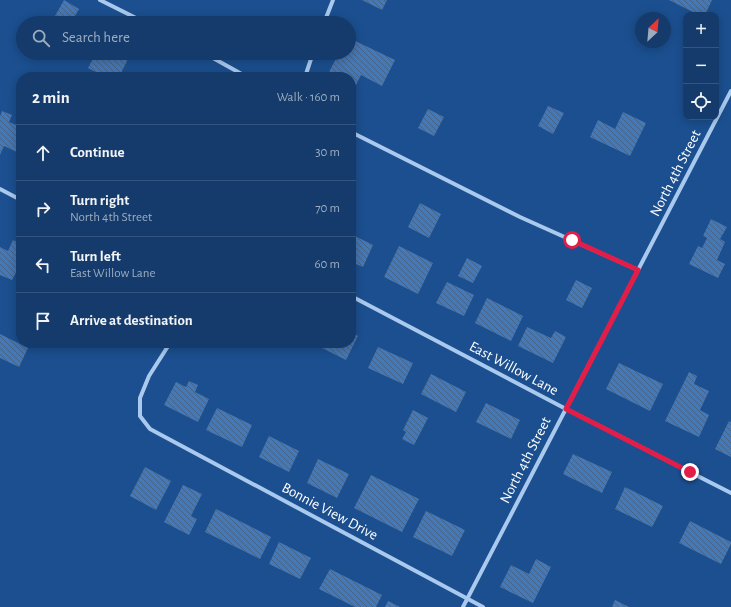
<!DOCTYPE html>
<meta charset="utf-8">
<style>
:root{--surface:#143b6b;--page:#1d4271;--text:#f1f3f6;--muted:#9dadc1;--line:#33557e}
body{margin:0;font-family:"Alegreya Sans",sans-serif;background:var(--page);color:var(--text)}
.controls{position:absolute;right:12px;top:12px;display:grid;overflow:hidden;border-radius:8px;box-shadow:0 2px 10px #0003}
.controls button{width:36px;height:36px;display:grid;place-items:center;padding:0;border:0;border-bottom:1px solid var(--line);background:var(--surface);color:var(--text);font:20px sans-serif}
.compass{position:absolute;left:635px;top:12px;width:36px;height:36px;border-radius:50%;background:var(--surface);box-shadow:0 2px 10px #0003;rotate:26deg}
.stop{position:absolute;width:12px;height:12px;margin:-9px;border:3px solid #e11d48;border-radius:50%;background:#fff}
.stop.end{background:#e11d48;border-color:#fff;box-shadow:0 1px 4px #0008}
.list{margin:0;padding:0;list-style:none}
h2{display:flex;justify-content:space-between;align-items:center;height:52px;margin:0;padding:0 16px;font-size:17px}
h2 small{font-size:13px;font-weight:400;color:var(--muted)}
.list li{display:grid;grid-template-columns:26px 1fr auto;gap:12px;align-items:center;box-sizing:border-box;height:56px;padding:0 16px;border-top:1px solid var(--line)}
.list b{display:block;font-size:15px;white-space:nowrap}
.list p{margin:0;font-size:13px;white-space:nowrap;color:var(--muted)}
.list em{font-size:13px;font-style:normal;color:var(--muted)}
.icon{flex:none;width:22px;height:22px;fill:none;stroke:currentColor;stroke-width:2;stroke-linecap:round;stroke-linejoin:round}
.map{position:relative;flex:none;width:731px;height:607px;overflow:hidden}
.search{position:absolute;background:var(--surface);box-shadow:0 2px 10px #0003;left:16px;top:16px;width:340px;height:44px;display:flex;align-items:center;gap:10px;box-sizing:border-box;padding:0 14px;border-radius:22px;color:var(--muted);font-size:15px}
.panel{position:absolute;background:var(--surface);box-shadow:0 2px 10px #0003;left:16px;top:72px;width:340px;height:276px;border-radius:16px}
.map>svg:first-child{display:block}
.building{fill:url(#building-back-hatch)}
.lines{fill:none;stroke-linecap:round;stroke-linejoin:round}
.minor{stroke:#a9c9ee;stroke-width:4}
.route{stroke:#e11d48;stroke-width:5}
.labels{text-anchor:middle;stroke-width:4;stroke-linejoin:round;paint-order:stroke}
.street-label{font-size:15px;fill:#fff;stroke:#1b4f8f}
</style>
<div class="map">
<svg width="731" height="607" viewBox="0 0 731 607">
<defs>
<pattern id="building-back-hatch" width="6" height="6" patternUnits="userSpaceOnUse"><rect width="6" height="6" fill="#4478b7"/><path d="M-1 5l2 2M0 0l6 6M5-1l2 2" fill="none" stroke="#486282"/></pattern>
</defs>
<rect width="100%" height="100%" fill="#1b4f8f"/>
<g class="building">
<path d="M64 0 79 9 71 23H51Z"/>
<path d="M362 0H387L382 10Z"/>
<path d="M669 0H712L705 15H699Z"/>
<path d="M349 38 395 60 382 86 361 75 356 85 351 83V77H340L329 72 339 53H349Z"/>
<path d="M96 53H131L119 77H105L88 68Z"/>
<path d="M548 106 564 113 553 134 538 126Z"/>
<path d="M428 109 444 117 434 136 418 128Z"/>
<path d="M2 111 12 115 9 122 21 127V154L4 146 0 155V116Z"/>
<path d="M623 112 646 123 630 156 590 137 598 120 615 129Z"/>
<path d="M420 203 441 214 429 238 408 227Z"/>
<path d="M711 219 727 227 720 239 725 242 717 260 725 264 718 278 689 264 698 246 702 248 707 238 703 236Z"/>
<path d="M351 234 373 245 363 267 351 262Z"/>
<path d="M13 240 21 244V263L12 280 0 275V247L8 251Z"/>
<path d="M399 246 433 263 418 294 384 277Z"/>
<path d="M467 258 482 266 473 283 458 276Z"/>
<path d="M576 280 592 288 582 308 566 300Z"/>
<path d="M447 282 474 295 464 316 436 303Z"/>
<path d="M487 298 523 316 511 341 475 323Z"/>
<path d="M527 327 551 338 555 331 566 337 553 363 518 346Z"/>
<path d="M351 332 358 336 346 360 314 344 315 343H351Z"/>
<path d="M0 334 28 348 19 367 0 358Z"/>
<path d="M378 347 413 363 403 384 368 368Z"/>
<path d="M619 363 663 384 650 411 606 389Z"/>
<path d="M689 372 697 376 694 384 709 391 700 410 709 415 699 437 665 421Z"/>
<path d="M431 374 466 392 456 412 421 394Z"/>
<path d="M189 381 198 385 195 392 209 399 198 422 164 405 176 382 186 387Z"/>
<path d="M486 403 520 420 511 439 476 422Z"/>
<path d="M217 408 252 425 242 447 206 430Z"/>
<path d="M413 410 428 418 414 445 402 439 406 432 403 430Z"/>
<path d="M729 421 731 422V457L715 449Z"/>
<path d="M269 436 299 451 289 472 259 457Z"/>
<path d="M573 454 612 472 602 493 563 474Z"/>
<path d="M318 459 349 474 337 498 307 483Z"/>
<path d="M145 467 171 481 156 510 130 496Z"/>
<path d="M371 475 419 499 402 532 354 508Z"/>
<path d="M183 485 202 494 191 516 197 519 189 535 164 522Z"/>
<path d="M625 487 663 506 652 527 615 509Z"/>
<path d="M216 509 271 537 260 559 205 532Z"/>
<path d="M426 511 465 530 452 556 413 537Z"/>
<path d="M690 521 731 542V544L721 564 679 543Z"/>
<path d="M279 542 311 558 300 579 269 564Z"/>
<path d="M536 559 551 567 533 603 500 587 511 565 529 574Z"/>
<path d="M330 569 382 595 376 607H355L319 589Z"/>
<path d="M615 600 629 607H612Z"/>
<path d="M388 601 400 607H385Z"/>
</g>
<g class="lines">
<g class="minor">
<path d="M100 0 146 23"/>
<path d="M324 23 333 0"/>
<path d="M204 53 247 77"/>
<path d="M305 77 313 53"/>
<path d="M351 132 520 217 638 270"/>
<path d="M0 189 21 200"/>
<path d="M351 296 566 409 731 493"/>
<path d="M170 343 149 376 140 398V416L150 429 483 607"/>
<path d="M463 607 731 91"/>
</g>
</g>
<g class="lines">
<path class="route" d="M572 240 638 270 566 409 690 472"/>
</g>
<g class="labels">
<g class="street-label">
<text transform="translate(675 173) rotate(-63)" y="5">North 4th Street</text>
<text transform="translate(514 368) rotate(28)" y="5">East Willow Lane</text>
<text transform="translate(525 460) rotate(-63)" y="5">North 4th Street</text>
<text transform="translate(330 511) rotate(28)" y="5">Bonnie View Drive</text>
</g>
</g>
</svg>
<div class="controls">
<button>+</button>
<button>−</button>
<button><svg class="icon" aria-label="locate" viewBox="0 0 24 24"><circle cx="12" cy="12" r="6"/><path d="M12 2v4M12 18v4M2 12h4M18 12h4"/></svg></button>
</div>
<svg class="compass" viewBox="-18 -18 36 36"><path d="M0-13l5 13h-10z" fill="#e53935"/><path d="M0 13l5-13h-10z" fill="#9dadc1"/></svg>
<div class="stop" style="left:572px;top:240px"></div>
<div class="stop end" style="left:690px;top:472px"></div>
<div class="search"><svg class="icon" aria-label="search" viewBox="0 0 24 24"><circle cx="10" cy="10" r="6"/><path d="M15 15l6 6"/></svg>Search here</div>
<section class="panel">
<h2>2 min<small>Walk · 160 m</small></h2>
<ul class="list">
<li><svg class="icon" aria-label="ahead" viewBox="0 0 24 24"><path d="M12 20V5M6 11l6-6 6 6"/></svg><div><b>Continue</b></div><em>30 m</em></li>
<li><svg class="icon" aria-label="right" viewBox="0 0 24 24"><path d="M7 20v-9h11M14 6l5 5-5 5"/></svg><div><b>Turn right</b><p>North 4th Street</p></div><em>70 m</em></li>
<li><svg class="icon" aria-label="left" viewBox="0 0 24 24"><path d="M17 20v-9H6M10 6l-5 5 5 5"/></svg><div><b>Turn left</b><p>East Willow Lane</p></div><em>60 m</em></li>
<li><svg class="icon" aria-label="arrive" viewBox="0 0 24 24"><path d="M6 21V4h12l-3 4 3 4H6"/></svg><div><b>Arrive at destination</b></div></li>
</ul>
</section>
</div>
